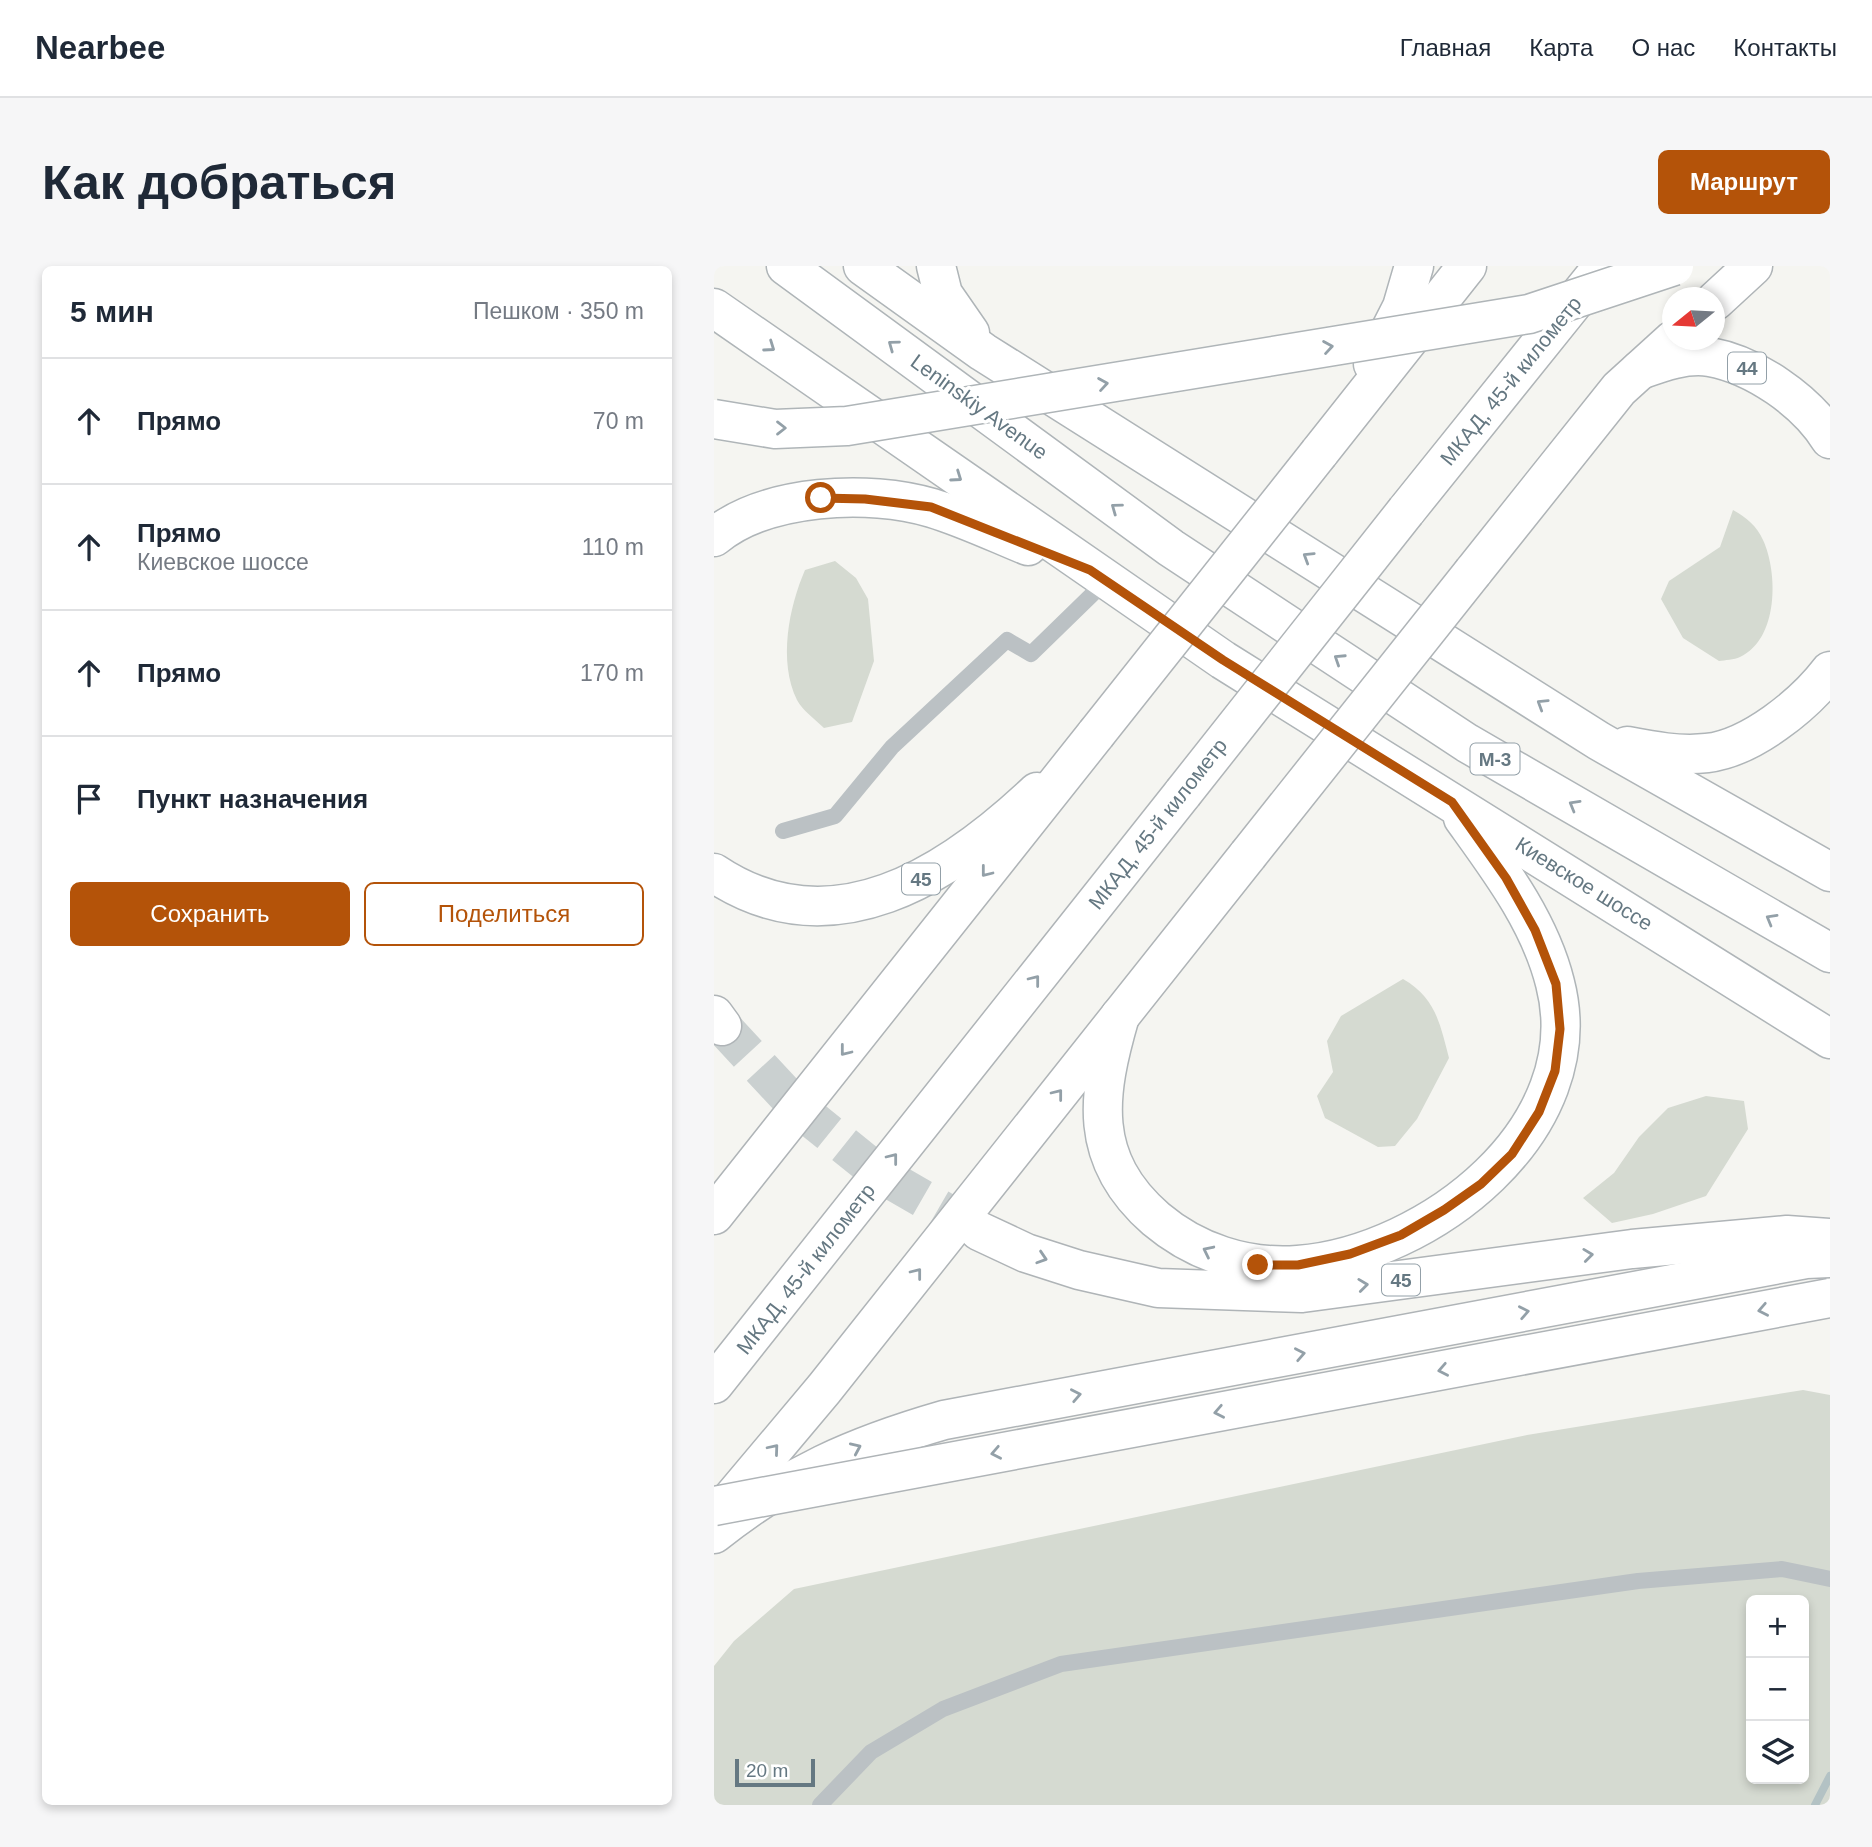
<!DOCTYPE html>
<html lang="ru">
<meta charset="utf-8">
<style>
:root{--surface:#fff;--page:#f6f6f7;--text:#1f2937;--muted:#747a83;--line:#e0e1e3;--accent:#b45309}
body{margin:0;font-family:Arial,sans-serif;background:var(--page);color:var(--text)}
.controls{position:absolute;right:21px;bottom:21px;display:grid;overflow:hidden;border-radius:10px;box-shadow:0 4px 10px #0003}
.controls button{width:63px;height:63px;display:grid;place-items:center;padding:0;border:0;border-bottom:2px solid var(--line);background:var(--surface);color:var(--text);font:35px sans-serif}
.compass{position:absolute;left:948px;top:21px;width:63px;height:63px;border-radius:50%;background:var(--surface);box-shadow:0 4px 10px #0003;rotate:252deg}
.scale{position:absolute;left:21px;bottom:18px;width:80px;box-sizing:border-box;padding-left:7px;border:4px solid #657882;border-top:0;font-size:19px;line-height:24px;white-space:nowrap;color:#657882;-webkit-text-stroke:5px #fff;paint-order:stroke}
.stop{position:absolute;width:21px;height:21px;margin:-16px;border:5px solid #b45309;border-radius:50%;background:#fff}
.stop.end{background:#b45309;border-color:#fff;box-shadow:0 2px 7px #0008}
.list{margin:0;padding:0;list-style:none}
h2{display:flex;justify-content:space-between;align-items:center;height:91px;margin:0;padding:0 28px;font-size:30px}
h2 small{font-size:23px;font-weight:400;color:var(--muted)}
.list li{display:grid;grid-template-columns:46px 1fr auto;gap:21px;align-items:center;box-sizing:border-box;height:126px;padding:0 28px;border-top:2px solid var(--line)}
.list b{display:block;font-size:26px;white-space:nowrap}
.list p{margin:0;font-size:23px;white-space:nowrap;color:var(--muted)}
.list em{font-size:23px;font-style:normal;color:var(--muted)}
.actions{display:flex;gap:14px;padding:21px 28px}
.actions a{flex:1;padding:16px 0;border:2px solid var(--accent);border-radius:10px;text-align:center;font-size:24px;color:var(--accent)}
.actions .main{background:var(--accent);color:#fff}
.icon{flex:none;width:38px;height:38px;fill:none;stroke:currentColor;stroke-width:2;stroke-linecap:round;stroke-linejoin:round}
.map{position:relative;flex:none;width:1116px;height:1539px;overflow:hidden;border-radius:10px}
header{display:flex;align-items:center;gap:42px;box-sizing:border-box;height:98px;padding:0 35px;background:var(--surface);border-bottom:2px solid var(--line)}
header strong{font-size:33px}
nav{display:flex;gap:38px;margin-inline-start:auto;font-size:24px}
.intro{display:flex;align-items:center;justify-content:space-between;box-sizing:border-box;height:168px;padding:0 42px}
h1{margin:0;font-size:49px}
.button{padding:18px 32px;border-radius:10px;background:var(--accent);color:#fff;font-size:24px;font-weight:700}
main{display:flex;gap:42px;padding:0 42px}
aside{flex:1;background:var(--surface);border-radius:10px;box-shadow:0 4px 10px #0003}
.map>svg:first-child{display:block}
.green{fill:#d5dad1;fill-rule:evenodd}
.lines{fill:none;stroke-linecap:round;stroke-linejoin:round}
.stream{stroke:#b3c2c4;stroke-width:8}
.highway-tunnel{stroke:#cad0d0;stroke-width:38;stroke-dasharray:38 19;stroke-linecap:butt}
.primary-casing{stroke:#afb5b8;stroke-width:41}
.highway-casing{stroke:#afb4b7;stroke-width:41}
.lane{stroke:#bbc1c4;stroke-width:16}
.primary{stroke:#fff;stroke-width:38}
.highway{stroke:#fff;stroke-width:38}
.primary-bridge-casing{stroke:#afb5b8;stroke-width:41;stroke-linecap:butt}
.highway-bridge-casing{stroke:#afb4b7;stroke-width:41;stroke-linecap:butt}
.primary-bridge{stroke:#fff;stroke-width:38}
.highway-bridge{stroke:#fff;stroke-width:38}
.oneway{stroke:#93a0a8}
.route{stroke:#b45309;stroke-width:9}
.labels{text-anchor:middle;stroke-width:7;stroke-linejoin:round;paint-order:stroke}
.shield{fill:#fff;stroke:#93a0a8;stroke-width:2}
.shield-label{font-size:19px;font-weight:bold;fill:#657882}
.street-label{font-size:21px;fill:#657882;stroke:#fff}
</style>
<header>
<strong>Nearbee</strong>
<nav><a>Главная</a><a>Карта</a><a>О нас</a><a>Контакты</a></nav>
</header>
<div class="intro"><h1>Как добраться</h1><a class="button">Маршрут</a></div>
<main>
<aside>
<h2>5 мин<small>Пешком · 350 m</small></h2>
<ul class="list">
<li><svg class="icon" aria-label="ahead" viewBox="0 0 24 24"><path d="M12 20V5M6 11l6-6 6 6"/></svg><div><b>Прямо</b></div><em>70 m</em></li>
<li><svg class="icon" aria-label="ahead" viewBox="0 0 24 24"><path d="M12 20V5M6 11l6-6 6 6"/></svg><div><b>Прямо</b><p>Киевское шоссе</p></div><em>110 m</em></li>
<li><svg class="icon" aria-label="ahead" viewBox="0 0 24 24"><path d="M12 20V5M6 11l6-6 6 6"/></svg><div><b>Прямо</b></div><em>170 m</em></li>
<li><svg class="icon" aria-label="arrive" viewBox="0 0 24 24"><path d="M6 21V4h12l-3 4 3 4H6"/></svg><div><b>Пункт назначения</b></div></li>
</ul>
<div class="actions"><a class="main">Сохранить</a><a>Поделиться</a></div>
</aside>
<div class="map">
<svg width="1116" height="1539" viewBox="0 0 1116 1539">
<rect width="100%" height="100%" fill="#f5f5f1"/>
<g class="green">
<path d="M1019 244C1032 251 1043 260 1049 274 1064 306 1065 373 1026 391 1020 394 1011 394 1005 395L969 372 947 333 955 315 1006 281Z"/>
<path d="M121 295 142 312 154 333 160 395 138 456 110 462C102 454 88 444 83 434 64 395 75 341 91 304Z"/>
<path d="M689 713C722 732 726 758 735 792L703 853 681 880 664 881 611 852 603 830 619 806 613 775 627 750Z"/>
<path d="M992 830 1030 835 1034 863 992 930 939 948 898 957 869 932 900 907 925 871 954 842Z"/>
<path d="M1089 1124 1116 1129V1539H0V1400L20 1375 80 1323 813 1169ZM1037 1334H1090V1513H1037Z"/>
</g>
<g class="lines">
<path class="stream" d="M1101 1539 1116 1510"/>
<path class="highway-tunnel" d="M8 760 84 842 166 908 265 965"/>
<g class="primary-casing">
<g id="primary">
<path d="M72 0 457 282 753 477 1116 687"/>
<path d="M149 0 269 86 885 475 1116 606"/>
<path d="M222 0 229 28 256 67"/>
<path d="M0 42 509 394 1116 773"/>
<path d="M659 98 688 41 700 0"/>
<path d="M926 104C948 96 973 87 996 91 1040 99 1092 134 1116 173"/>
<path d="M0 271C52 228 155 223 218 242 251 252 282 267 314 280"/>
<path d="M913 480C939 485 965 490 993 487 1037 482 1090 439 1116 405"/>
<path d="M0 607C118 686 235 609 323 526"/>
<path d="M406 750C383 829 373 893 442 953 481 986 532 1003 584 999 714 989 879 863 841 717 826 656 785 602 749 552"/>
</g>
</g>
<g class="highway-casing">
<g id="highway">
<path d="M1001 35 1039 0"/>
<path d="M605 187 753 0"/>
<path d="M692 245 889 0"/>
<path d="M759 306 905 123 959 74"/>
<path d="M0 749 8 760"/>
<path d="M0 949 382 468"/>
<path d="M265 965 312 987 365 1004 444 1022 588 1027 918 983 1073 969 1116 972"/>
<path d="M0 1118 469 527"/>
<path d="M10 1242 110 1123 534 589"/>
<path d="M0 1268C74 1209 140 1180 230 1154L1092 993 1116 992"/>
</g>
</g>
<g class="lane">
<path d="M69 565 121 550 178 481 293 374 317 388 392 315"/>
<path d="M106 1539 157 1486 229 1443 347 1398 924 1315 1068 1303 1116 1313"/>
</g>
<use href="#primary" class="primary"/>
<use href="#highway" class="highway"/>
<g class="primary-bridge-casing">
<path id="primary-bridge" d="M0 153 61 163 133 160 815 48 960 0"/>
</g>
<g class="highway-bridge-casing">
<g id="highway-bridge">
<path d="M382 468 605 187"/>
<path d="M469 527 692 245"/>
<path d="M534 589 759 306"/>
<path d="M0 1240 1116 1032"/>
</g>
</g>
<use href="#primary-bridge" class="primary-bridge"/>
<use href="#highway-bridge" class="highway-bridge"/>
</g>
<defs><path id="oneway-chevron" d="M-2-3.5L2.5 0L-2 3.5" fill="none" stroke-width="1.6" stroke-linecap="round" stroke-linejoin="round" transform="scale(1.75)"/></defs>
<g class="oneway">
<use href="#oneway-chevron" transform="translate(179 79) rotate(-144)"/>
<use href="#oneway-chevron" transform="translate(56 81) rotate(35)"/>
<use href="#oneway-chevron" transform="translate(614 81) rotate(-9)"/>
<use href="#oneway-chevron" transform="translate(389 118) rotate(-9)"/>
<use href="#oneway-chevron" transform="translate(67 162)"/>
<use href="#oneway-chevron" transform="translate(243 211) rotate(35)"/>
<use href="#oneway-chevron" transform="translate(402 242) rotate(-144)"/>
<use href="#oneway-chevron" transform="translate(594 291) rotate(-148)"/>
<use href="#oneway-chevron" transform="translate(625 393) rotate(-147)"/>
<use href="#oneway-chevron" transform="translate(828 438) rotate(-148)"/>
<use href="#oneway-chevron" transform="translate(860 539) rotate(-150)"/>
<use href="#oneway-chevron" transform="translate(272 606) rotate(128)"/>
<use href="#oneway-chevron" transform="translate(1057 653) rotate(-150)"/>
<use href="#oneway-chevron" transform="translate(321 714) rotate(-52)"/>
<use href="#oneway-chevron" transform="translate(131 785) rotate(128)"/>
<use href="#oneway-chevron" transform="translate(344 828) rotate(-52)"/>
<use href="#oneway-chevron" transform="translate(179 892) rotate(-52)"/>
<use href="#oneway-chevron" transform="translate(494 985) rotate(-154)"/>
<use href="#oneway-chevron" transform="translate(874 989) rotate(-7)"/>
<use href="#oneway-chevron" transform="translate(328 992) rotate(18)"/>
<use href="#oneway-chevron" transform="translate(203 1007) rotate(-52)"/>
<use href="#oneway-chevron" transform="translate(649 1019) rotate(-7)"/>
<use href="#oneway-chevron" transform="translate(1049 1044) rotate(169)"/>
<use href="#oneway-chevron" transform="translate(810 1046) rotate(-11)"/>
<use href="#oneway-chevron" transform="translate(586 1088) rotate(-11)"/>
<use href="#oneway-chevron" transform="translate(729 1104) rotate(169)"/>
<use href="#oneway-chevron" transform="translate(362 1129) rotate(-11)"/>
<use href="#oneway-chevron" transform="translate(505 1146) rotate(169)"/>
<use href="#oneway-chevron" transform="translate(142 1182) rotate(-24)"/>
<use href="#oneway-chevron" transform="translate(60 1183) rotate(-50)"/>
<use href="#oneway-chevron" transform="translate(282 1187) rotate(169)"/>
</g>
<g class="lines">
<path class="route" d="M107 232 151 233 217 241 376 304 509 394 738 536 792 612 821 664 842 718 846 763 841 805 825 846 798 888 767 918 730 944 687 969 636 988 584 999H544"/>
</g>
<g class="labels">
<g class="shield">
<rect x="1014" y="86.5" width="38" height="31" rx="5"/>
<rect x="756.5" y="477.5" width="49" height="31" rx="5"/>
<rect x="188" y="597.5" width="38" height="31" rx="5"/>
<rect x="668" y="998.5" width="38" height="31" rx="5"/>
</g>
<g class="shield-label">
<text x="1033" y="109">44</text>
<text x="781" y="500">М-3</text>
<text x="207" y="620">45</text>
<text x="687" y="1021">45</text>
</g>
<g class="street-label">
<text transform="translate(797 115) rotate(-51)" y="7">МКАД, 45-й километр</text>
<text transform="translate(265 141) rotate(36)" y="7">Leninskiy Avenue</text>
<text transform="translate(444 558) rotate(-52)" y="7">МКАД, 45-й километр</text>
<text transform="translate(870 618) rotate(32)" y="7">Киевское шоссе</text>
<text transform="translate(92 1003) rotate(-52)" y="7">МКАД, 45-й километр</text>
</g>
</g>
</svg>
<div class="controls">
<button>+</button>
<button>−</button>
<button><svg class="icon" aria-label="layers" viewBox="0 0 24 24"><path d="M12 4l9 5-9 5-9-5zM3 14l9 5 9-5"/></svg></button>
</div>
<svg class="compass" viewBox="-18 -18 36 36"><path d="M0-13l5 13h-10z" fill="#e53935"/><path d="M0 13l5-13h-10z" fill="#747a83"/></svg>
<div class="scale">20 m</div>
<div class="stop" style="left:107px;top:232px"></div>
<div class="stop end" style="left:544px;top:999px"></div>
</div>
</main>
